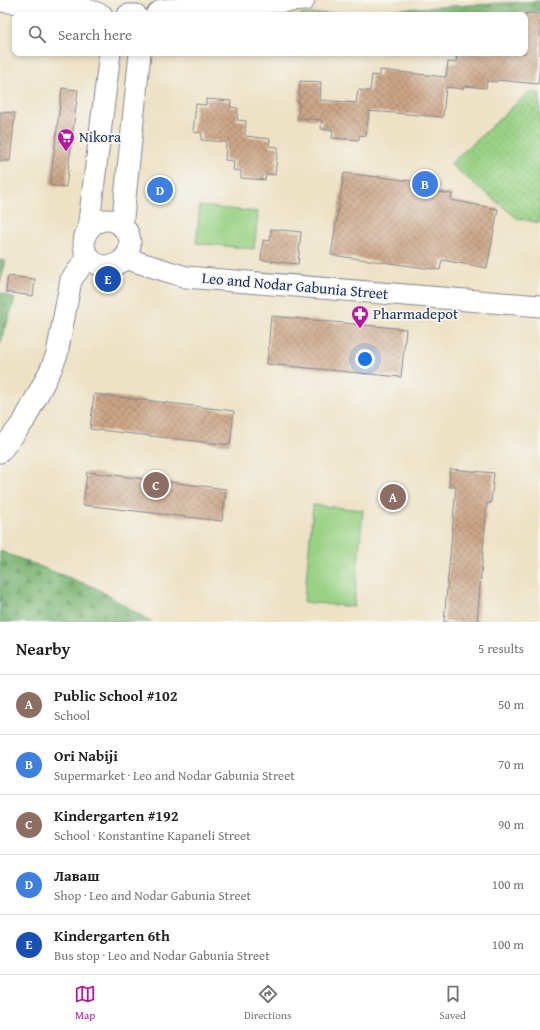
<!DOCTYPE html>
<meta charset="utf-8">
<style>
:root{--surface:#fff;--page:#f2f2f2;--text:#202124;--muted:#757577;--line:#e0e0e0;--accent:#b5179e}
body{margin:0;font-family:"Gentium Book Plus",serif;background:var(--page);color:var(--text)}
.you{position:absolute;left:365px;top:359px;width:14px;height:14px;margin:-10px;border:3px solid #fff;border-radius:50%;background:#1a73e8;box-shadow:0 0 0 6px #1a73e833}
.badge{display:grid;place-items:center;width:26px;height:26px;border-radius:50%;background:var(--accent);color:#fff;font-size:13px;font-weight:700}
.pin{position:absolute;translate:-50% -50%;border:2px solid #fff;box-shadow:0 1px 4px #0006}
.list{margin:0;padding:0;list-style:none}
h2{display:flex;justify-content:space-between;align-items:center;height:52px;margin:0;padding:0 16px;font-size:17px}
h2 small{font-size:13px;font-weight:400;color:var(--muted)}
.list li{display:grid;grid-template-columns:26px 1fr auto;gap:12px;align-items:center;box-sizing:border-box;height:60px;padding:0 16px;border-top:1px solid var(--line)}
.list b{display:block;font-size:15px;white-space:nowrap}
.list p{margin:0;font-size:13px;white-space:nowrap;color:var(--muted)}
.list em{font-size:13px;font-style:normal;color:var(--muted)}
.icon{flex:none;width:22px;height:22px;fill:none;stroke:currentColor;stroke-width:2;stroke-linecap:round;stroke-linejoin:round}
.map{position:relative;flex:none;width:540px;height:622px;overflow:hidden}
.search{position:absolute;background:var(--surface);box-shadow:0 2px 6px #0003;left:12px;right:12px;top:12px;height:44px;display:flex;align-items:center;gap:10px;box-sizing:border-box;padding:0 14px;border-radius:8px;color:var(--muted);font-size:15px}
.sheet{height:352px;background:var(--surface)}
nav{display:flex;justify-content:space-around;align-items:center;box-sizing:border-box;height:56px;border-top:1px solid var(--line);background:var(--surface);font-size:11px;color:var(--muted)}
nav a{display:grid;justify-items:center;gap:2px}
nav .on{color:var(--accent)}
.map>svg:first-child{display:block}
.grass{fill:url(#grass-dots);stroke:#5a8071}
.forest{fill:url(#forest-firs);stroke:#4b7268}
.pitch{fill:#9ad284;stroke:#5a8071}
.building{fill:url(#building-cross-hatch)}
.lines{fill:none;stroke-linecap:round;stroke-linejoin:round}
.minor-casing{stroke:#848892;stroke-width:23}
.minor{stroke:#fff;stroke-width:21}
.labels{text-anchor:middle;stroke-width:3.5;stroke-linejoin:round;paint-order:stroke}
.poi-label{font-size:15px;fill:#1b2f5e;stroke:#f6f6f2;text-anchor:start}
.street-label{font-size:15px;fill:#1b2f5e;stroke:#f6f6f2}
</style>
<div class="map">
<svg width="540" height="622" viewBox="0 0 540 622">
<defs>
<pattern id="grass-dots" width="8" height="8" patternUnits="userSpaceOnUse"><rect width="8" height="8" fill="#9ad284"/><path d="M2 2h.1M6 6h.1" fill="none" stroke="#7dab6f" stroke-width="1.8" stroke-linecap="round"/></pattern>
<pattern id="forest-firs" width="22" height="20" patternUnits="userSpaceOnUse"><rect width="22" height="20" fill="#7bb472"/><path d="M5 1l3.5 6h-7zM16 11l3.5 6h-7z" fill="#649361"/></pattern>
<pattern id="building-cross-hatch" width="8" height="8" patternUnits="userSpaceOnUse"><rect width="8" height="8" fill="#cca586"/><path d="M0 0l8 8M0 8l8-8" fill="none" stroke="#a58771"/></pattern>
</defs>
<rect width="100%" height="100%" fill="#f6f6f2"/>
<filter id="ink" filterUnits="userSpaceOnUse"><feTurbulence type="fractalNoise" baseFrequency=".025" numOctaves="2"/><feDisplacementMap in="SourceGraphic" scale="8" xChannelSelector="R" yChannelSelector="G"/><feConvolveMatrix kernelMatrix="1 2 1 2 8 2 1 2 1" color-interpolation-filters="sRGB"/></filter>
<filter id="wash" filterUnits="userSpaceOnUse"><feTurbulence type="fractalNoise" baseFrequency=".012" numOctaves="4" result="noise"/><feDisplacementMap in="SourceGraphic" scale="16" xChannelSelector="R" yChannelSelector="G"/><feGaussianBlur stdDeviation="0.9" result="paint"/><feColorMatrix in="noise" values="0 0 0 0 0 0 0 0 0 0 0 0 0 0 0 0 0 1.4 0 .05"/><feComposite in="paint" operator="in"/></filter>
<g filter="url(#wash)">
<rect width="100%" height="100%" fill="#ede2c5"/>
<path class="grass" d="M529 92 540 93V223L517 218 450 164Z"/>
<g class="forest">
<path d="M540 1V11L476 15H300Z"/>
<path d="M0 260 6 261 0 283Z"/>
<path d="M0 292 15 299 0 345Z"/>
<path d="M0 551 96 588 152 622H0Z"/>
</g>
<g class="pitch">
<path d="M200 206 258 212 254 249 196 243Z"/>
<path d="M313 505 363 510 354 607 304 602Z"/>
</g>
<g id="blocks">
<g class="building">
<path d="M525 13 540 14V64L538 84 497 80V82L487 81 486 88 464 86 463 89 446 87 443 117 369 111 366 136 359 135V140L332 138 333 130 321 129 322 120 298 118 300 81 321 82 320 100 356 103 358 90 370 91 372 75 380 76V70L446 77 448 62 456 63 457 53H525Z"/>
<path d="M62 88 78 90 66 187 50 185Z"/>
<path d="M206 99 231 101 230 107 238 108 237 120 246 121 245 136 270 139 269 146 278 147 275 175 266 174 265 180 241 178V171L233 170 234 161 225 160 226 142 201 140 202 133 193 132 196 104 206 105Z"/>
<path d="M0 112 15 113 10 161H0Z"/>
<path d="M344 173 438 184 437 192 452 194 451 200 498 209 487 268 442 260 440 270 331 255Z"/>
<path d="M271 229 301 232 298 264 261 260 263 240 270 241Z"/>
<path d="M8 276 35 279 33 296 6 292Z"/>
<path d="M271 316 406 329 401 377 267 364Z"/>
<path d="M94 394 234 411 230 445 90 429Z"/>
<path d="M450 469 494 473 491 503H487L477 622H444L456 487H449Z"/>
<path d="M87 472 226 489 222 521 83 505Z"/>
</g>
</g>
</g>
<g filter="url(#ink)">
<use href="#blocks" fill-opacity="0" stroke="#848892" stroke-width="1"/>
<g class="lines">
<g class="minor-casing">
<g id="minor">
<path d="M0 1 88 10 102 15"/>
<path d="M128 15H136"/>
<path d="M156 15 162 10 304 0"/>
<circle cx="107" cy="243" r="23"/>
<path d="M122 227 140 53"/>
<path d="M88 230 110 53"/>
<path d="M124 258 186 277 540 306"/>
<path d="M0 452 24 421 51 369 57 354 71 280 88 257"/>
</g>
</g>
<use href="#minor" class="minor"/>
</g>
</g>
<defs>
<g id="supermarket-pin" transform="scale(0.9)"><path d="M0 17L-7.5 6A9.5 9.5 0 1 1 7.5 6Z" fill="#b5179e" stroke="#f6f6f2"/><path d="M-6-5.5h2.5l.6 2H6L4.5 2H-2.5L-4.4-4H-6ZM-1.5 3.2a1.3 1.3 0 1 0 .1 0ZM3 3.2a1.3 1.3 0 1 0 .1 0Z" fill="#fff"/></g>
<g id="pharmacy-pin" transform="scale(0.9)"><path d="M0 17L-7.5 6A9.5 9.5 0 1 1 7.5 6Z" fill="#b5179e" stroke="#f6f6f2"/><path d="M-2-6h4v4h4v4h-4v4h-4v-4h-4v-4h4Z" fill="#fff"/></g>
</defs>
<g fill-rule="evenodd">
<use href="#supermarket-pin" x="66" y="137"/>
<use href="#pharmacy-pin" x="360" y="314"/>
</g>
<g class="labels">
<g class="poi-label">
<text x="79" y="142">Nikora</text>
<text x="373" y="319">Pharmadepot</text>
</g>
<g class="street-label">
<text transform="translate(295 286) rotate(5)" y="5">Leo and Nodar Gabunia Street</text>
</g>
</g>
</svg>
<div class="you"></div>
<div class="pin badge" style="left:393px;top:497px;background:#8d6e63">A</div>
<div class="pin badge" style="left:425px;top:184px;background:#3f7fe0">B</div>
<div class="pin badge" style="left:156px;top:485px;background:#8d6e63">C</div>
<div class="pin badge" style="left:160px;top:190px;background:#3f7fe0">D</div>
<div class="pin badge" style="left:108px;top:279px;background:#1a4fb4">E</div>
<div class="search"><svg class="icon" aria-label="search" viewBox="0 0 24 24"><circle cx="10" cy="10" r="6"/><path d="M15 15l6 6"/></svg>Search here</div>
</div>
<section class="sheet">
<h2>Nearby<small>5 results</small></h2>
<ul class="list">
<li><span class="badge" style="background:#8d6e63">A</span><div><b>Public School #102</b><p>School</p></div><em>50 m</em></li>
<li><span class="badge" style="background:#3f7fe0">B</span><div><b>Ori Nabiji</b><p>Supermarket · Leo and Nodar Gabunia Street</p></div><em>70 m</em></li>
<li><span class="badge" style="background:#8d6e63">C</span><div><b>Kindergarten #192</b><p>School · Konstantine Kapaneli Street</p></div><em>90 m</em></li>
<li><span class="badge" style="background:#3f7fe0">D</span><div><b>Лаваш</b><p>Shop · Leo and Nodar Gabunia Street</p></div><em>100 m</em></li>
<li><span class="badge" style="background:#1a4fb4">E</span><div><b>Kindergarten 6th</b><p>Bus stop · Leo and Nodar Gabunia Street</p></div><em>100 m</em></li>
</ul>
</section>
<nav>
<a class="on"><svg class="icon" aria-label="map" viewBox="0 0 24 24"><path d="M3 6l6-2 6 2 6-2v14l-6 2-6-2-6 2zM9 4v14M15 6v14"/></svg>Map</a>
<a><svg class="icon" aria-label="directions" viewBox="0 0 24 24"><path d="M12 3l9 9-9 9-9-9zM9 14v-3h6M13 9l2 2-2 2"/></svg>Directions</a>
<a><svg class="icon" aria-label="saved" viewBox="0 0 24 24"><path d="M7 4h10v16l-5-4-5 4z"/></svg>Saved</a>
</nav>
